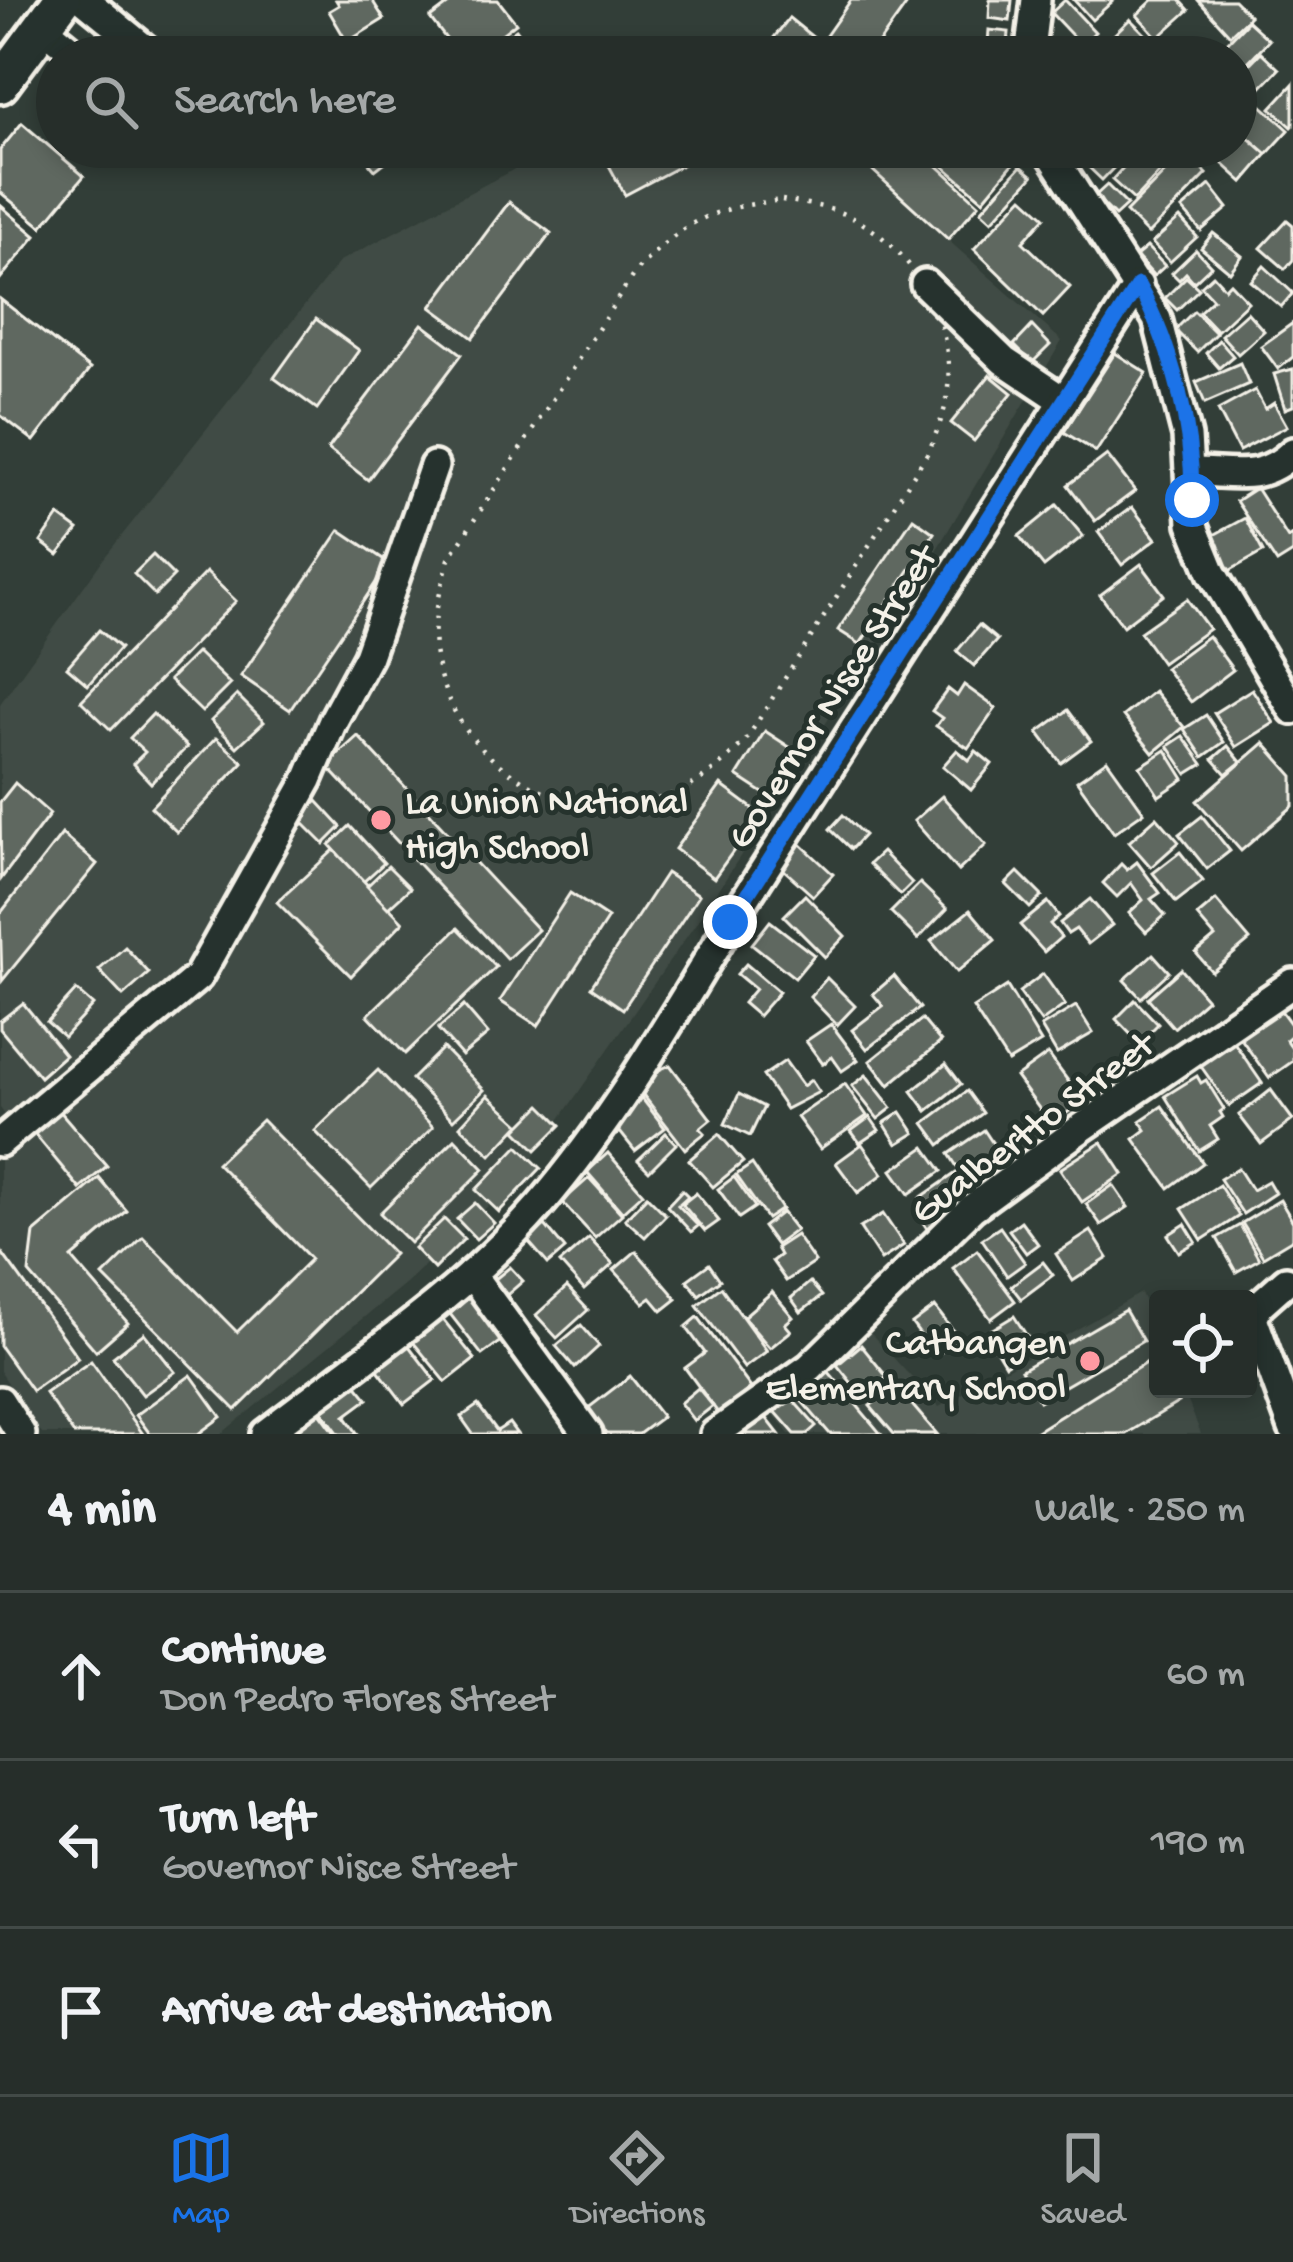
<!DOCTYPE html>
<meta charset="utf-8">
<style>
:root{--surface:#262e2a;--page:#323a36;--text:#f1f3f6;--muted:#a4a8a8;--line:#424a47;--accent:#1a73e8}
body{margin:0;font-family:"Gochi Hand",sans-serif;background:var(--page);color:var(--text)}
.controls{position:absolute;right:36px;bottom:36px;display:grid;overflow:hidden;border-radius:12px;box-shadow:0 6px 18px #0003}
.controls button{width:108px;height:108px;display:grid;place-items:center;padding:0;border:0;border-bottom:3px solid var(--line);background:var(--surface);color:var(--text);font:60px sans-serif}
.stop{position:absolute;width:36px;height:36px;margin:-27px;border:9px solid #1a73e8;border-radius:50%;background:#fff}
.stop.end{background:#1a73e8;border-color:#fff;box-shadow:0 3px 12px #0008}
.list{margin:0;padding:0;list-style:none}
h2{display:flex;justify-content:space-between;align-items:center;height:156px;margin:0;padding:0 48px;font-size:51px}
h2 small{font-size:39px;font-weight:400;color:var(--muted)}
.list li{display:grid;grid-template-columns:78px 1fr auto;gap:36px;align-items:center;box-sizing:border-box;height:168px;padding:0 48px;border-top:3px solid var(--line)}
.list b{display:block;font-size:45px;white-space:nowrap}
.list p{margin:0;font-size:39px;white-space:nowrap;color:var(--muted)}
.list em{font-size:39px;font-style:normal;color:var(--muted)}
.icon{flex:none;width:66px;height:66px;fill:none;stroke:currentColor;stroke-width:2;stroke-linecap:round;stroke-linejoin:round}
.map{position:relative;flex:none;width:1293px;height:1434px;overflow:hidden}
.search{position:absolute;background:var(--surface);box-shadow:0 6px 18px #0003;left:36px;right:36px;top:36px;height:132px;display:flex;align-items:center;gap:30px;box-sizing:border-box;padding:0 42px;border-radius:66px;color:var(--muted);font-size:45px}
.sheet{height:660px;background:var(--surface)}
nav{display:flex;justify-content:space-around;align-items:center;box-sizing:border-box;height:168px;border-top:3px solid var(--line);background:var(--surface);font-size:33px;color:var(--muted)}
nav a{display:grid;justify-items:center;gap:6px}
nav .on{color:var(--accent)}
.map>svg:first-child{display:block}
.built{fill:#404b44}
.building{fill:#5f6861;stroke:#f4f1e8;stroke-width:3}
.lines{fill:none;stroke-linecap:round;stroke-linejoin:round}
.minor-casing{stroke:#f4f1e8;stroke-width:36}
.major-casing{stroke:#f4f1e8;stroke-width:45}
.path{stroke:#f4f1e8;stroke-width:4.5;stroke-dasharray:3 9;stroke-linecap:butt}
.minor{stroke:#26332d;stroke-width:27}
.major{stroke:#26332d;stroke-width:36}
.route{stroke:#1a73e8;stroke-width:15}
.poi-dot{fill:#ff9aa2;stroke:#26332d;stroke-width:4.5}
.labels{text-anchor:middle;stroke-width:10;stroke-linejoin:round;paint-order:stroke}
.street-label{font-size:39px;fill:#f4f1e8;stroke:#26332d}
.poi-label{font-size:39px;fill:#f4f1e8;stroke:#26332d;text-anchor:start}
</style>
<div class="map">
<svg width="1293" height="1434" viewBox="0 0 1293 1434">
<rect width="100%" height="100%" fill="#323e38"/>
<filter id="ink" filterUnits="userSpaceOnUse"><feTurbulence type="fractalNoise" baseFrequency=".00833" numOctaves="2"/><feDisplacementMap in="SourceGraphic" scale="24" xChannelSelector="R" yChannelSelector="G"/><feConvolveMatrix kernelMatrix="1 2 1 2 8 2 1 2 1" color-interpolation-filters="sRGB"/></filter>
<g filter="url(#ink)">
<g class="built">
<path d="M556 147H843L1062 341 922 574 710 903 521 1175 406 1283 221 1434H42L0 1371V1150L19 1134 0 1108V704L104 558 340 261Z"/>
<path d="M1141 1293 1158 1332V1389H1183L1201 1434H789L764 1402 862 1324 939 1407Z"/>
</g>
<g class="building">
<path d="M336 0H372L384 19 347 42 329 11 339 5Z"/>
<path d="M454 0H498L516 23 472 57H460L430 18Z"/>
<path d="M851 0H910L869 57H811Z"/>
<path d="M990 0H1012L1010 21 989 18Z"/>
<path d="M1065 0 1095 32 1081 45 1051 13Z"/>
<path d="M1074 0H1114L1092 20Z"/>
<path d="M1153 0H1180L1189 10 1158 38 1137 15Z"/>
<path d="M1198 0H1234L1250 16 1230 35Z"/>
<path d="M789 18 820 43 809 57H759Z"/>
<path d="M1130 19 1148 37 1128 57H1091Z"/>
<path d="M1248 21 1269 40 1243 67 1223 47Z"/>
<path d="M516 29 537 57H477Z"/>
<path d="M989 30 1009 32 1007 57H987Z"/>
<path d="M1261 52 1279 69 1236 114V78Z"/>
<path d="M1293 84V126L1292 127 1271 108Z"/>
<path d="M1258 102 1289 130 1267 154 1236 127Z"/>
<path d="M22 123 84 176 42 227 0 192V150Z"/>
<path d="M1236 127 1267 154 1243 182 1212 154 1219 147H1236Z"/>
<path d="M355 147H405L375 170Z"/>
<path d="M599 147H716L625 195Z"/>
<path d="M847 147H917L979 204 948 239Z"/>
<path d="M955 147H1027L983 200 941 164Z"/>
<path d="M1086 147H1134L1102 180 1077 156Z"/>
<path d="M1144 147H1174L1179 151 1164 167Z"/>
<path d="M1139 150 1161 171 1134 200 1112 180Z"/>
<path d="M1185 152 1207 174 1148 234 1126 212Z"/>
<path d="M1021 166 1033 176 992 221 981 211Z"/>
<path d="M1107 185 1127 205 1115 216 1095 196Z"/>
<path d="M1210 185 1228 208 1201 231 1182 209Z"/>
<path d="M1023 197 1045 217 1023 242 1070 287 1043 316 974 249Z"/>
<path d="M509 202 551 233 473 338 431 307Z"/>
<path d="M0 205 36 236 0 279Z"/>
<path d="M1180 218 1197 237 1170 262 1152 243Z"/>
<path d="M1287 220 1293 225V260L1285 269 1261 248Z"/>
<path d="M1213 233 1242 256 1230 272 1201 248Z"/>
<path d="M1147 247 1165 266 1154 276 1136 256Z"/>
<path d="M1196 250 1211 266 1194 282 1186 273 1179 280 1172 273Z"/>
<path d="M1264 266 1293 293 1281 307 1251 281Z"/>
<path d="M1213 275 1225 288 1230 283 1248 302 1217 331 1199 312 1213 299 1201 286Z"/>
<path d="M1186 277 1199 289 1177 310 1165 298Z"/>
<path d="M0 299 90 369 34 441 0 415Z"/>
<path d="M1194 311 1216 333 1197 352 1175 330Z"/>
<path d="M1247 312 1264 331 1238 354 1221 335Z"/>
<path d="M316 319 359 350 317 409 274 378Z"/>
<path d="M1293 323V357L1278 369 1261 346Z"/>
<path d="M422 324 462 354 368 480 328 449Z"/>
<path d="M1032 326 1050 345 1032 363 1014 345Z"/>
<path d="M1219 340 1233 356 1219 368 1206 353Z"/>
<path d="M1115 353 1147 373 1096 452 1064 432Z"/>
<path d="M1240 363 1249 384 1205 403 1196 382Z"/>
<path d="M1293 369V406L1285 409 1274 374Z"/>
<path d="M990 375 1012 393 974 441 951 423Z"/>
<path d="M1255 390 1265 409 1274 403 1287 426 1239 451 1218 410Z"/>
<path d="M1107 455 1135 491 1095 521 1068 485Z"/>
<path d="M1256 488 1288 538 1293 534V553L1277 563 1236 501Z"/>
<path d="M1057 505 1083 536 1044 567 1019 536Z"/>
<path d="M1132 507 1156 539 1122 565 1098 532Z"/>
<path d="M59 516 78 530 58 555 41 542Z"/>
<path d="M913 518 934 533 860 644 838 630Z"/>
<path d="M1245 518 1263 552 1229 571 1210 537Z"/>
<path d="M340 530 389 563 290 710 241 676Z"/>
<path d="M153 555 174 576 155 595 134 574Z"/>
<path d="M1141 564 1164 595 1123 626 1100 595Z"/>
<path d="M206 572 236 601 111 730 81 701Z"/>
<path d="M1187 599 1209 629 1162 663 1140 632Z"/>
<path d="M979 625 997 640 974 666 957 651Z"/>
<path d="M99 630 120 648 88 685 67 667Z"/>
<path d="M1208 636 1233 670 1191 702 1165 668Z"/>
<path d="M197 652 230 684 202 712 169 680Z"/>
<path d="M964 685 996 708 968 748 936 726 942 718 932 711 948 689 957 696Z"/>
<path d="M1252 689 1274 723 1236 747 1214 713Z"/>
<path d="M1154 691 1184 727 1153 753 1123 716Z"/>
<path d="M237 695 264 722 237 747 211 721Z"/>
<path d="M1068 710 1091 741 1061 763 1038 732Z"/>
<path d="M153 714 187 747 151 783 133 764 145 752 130 738Z"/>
<path d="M1206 715 1224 742 1203 757 1184 729Z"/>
<path d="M765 731 797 752 769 797 737 776Z"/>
<path d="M358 736 538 930 507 959 326 765Z"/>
<path d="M1183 736 1203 764 1187 774 1168 746Z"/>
<path d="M216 738 243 762 177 832 151 807Z"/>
<path d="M1264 743 1293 776V806L1241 851 1197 801Z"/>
<path d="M1228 746 1241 762 1226 774 1213 759Z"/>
<path d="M957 750 969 760 976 751 992 764 971 790 943 766Z"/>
<path d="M1166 750 1184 779 1159 796 1140 767Z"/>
<path d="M1107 760 1144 812 1114 833 1077 781Z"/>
<path d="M15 783 50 814 1 879 0 802Z"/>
<path d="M721 785 760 814 714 878 675 849Z"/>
<path d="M942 796 986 845 958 871 914 821Z"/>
<path d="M317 801 341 827 324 844 299 819Z"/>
<path d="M843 815 864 835 851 849 830 829Z"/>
<path d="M1202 816 1230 851 1207 869 1179 834Z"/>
<path d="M1157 817 1179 842 1151 867 1129 842Z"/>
<path d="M350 826 384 863 363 882 330 845Z"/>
<path d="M62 834 97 864 2 981 0 914Z"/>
<path d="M793 837 833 874 813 896 773 860Z"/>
<path d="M334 850 403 922 351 976 277 902Z"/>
<path d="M882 852 912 883 900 895 869 864Z"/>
<path d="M1180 852 1203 881 1176 902 1153 873Z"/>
<path d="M1137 862 1160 893 1151 899 1165 915 1146 932 1129 913 1143 900 1131 883 1117 897 1103 883 1121 864 1127 870Z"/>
<path d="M388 866 410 888 388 908 367 886Z"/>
<path d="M1018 872 1042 896 1030 908 1006 884Z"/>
<path d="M666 873 699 895 623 1009 591 987Z"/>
<path d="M920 883 947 909 918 939 891 912Z"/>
<path d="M570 893 608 918 538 1026 500 1001Z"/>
<path d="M805 895 845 936 825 957 784 916Z"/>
<path d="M1090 899 1112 925 1088 944 1076 929 1068 934 1060 923Z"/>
<path d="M1216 900 1250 940 1212 972 1196 953 1215 937 1197 916Z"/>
<path d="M1048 902 1059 916 1050 924 1061 937 1044 952 1020 925Z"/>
<path d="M970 910 995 940 957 972 931 941Z"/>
<path d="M770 921 814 955 795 978 752 944Z"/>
<path d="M458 928 496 967 405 1054 368 1015Z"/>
<path d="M125 947 149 973 123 996 99 970Z"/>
<path d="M1153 954 1169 972 1141 998 1124 980Z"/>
<path d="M746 964 779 992 758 1016 743 1003 755 989 737 974Z"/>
<path d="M1181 969 1207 999 1174 1028 1148 998Z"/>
<path d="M1043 974 1065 1005 1041 1022 1019 992Z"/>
<path d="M894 976 920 1008 867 1049 852 1030 883 1006 873 994Z"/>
<path d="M827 978 855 1006 837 1025 810 997Z"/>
<path d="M1007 986 1041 1042 1008 1062 973 1008Z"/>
<path d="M76 990 93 1005 64 1037 47 1022Z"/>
<path d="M1135 1000 1158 1024 1139 1043 1116 1019Z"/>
<path d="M23 1003 65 1055 40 1077 0 1029V1021Z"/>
<path d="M464 1006 488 1034 462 1056 438 1029Z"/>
<path d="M1076 1006 1093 1033 1057 1054 1041 1027Z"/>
<path d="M1279 1008 1293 1027V1034L1286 1040 1293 1050V1061L1269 1078 1237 1033Z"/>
<path d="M922 1019 941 1042 889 1085 870 1061Z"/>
<path d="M831 1024 858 1060 842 1071 832 1057 823 1064 806 1041Z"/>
<path d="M1229 1035 1262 1083 1229 1106 1195 1058Z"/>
<path d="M443 1048 484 1090 453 1120 412 1079Z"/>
<path d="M1048 1054 1083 1101 1051 1125 1016 1077Z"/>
<path d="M785 1061 803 1086 811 1080 819 1092 786 1109 763 1076Z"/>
<path d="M946 1064 961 1084 927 1111 912 1091Z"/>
<path d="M670 1065 711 1119 700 1128 705 1133 685 1149 633 1082Z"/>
<path d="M378 1070 433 1127 371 1188 315 1131Z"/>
<path d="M866 1075 892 1108 878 1119 852 1086Z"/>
<path d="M1197 1076 1201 1083 1206 1080 1224 1109 1220 1112 1223 1117 1210 1126 1218 1139 1199 1151 1165 1096Z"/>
<path d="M845 1084 867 1116 820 1149 797 1117Z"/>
<path d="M1271 1090 1293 1120 1261 1144 1239 1115Z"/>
<path d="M631 1091 640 1096 665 1128 635 1151 620 1132 617 1135 604 1123Z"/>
<path d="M967 1091 983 1113 940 1145 924 1123Z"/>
<path d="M739 1094 764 1107 750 1136 725 1124Z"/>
<path d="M488 1095 520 1124 491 1155 460 1126Z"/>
<path d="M541 1105 561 1125 536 1150 516 1130Z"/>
<path d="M1162 1106 1203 1163 1169 1188 1134 1139 1146 1130 1140 1121Z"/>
<path d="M59 1110 107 1166 80 1189 33 1132Z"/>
<path d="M901 1112 915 1133 897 1144 884 1123Z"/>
<path d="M870 1117 879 1130 860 1143 851 1131Z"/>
<path d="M262 1120 394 1254 236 1410 103 1276 143 1237 237 1332 311 1259 217 1163Z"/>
<path d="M984 1130 1004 1160 968 1184 949 1154Z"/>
<path d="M666 1133 676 1144 649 1171 638 1160Z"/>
<path d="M719 1134 743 1162 713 1187 689 1160Z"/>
<path d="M455 1139 484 1169 410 1243 380 1213Z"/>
<path d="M1102 1142 1123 1174 1082 1202 1060 1169Z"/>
<path d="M862 1144 883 1174 858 1193 836 1163Z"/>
<path d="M518 1146 541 1168 499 1212 476 1190Z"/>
<path d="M925 1147 942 1171 909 1194 892 1170Z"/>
<path d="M608 1153 643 1193 622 1212 587 1172Z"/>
<path d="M752 1164 782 1209 767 1219 736 1175Z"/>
<path d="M1238 1168 1252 1190 1268 1181 1275 1193 1243 1214 1220 1179Z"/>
<path d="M956 1173 975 1200 930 1233 918 1215 927 1209 920 1198Z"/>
<path d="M734 1177 755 1207 739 1218 718 1189Z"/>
<path d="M99 1178 127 1211 72 1258 128 1323 96 1351 29 1273 34 1233Z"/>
<path d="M589 1178 622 1214 595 1238 562 1202Z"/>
<path d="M1113 1185 1128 1207 1101 1225 1086 1204Z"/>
<path d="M1219 1185 1239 1216 1202 1240 1182 1209Z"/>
<path d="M682 1190 688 1196 678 1205 698 1226 691 1232 667 1206Z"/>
<path d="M696 1193 719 1221 705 1231 682 1204Z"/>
<path d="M647 1196 666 1215 645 1237 625 1219Z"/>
<path d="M1280 1200 1293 1222V1239L1263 1257 1242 1223Z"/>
<path d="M475 1203 494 1223 476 1239 457 1219Z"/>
<path d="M782 1212 796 1230 776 1245 763 1227Z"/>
<path d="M883 1214 904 1245 881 1260 860 1228Z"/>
<path d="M444 1219 464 1239 434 1269 414 1248Z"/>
<path d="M1021 1221 1038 1244 1026 1253 1009 1230Z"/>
<path d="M1185 1224 1196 1242 1179 1252 1168 1235Z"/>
<path d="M545 1225 565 1249 548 1264 527 1240Z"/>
<path d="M1240 1225 1259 1259 1236 1272 1217 1238Z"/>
<path d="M1000 1227 1025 1263 1007 1276 982 1239Z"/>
<path d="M1091 1231 1108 1258 1073 1281 1056 1254Z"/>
<path d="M796 1235 815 1262 786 1281 772 1261 780 1255 776 1248Z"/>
<path d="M589 1238 613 1264 584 1290 560 1263Z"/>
<path d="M0 1250 78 1358 32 1391 0 1346Z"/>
<path d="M977 1250 1015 1301 991 1319 953 1268Z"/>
<path d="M636 1251 677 1299 662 1311 651 1298 644 1303 614 1270Z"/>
<path d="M1043 1262 1053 1275 1021 1299 1011 1286Z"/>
<path d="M709 1264 720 1280 699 1295 687 1280Z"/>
<path d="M510 1267 523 1281 507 1295 494 1280Z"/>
<path d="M810 1282 822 1296 801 1312 791 1298Z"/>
<path d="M470 1286 509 1335 482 1355 450 1314 461 1304 456 1298Z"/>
<path d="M567 1287 588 1310 557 1338 536 1315Z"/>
<path d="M721 1287 767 1351 744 1368 697 1305Z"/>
<path d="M772 1292 793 1317 785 1324 791 1331 770 1348 743 1317Z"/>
<path d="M935 1307 959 1339 936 1356 912 1324Z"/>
<path d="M1125 1310 1143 1341 1039 1401 1021 1370Z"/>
<path d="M437 1312 475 1359 446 1382 408 1336Z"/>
<path d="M1014 1316 1034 1347 1005 1365 986 1333Z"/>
<path d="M698 1317 751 1388 718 1413 685 1368 705 1353 686 1327Z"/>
<path d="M581 1325 599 1346 575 1368 556 1346Z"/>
<path d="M144 1333 175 1372 143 1395 113 1357Z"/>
<path d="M406 1342 435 1380 404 1404 375 1366Z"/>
<path d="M861 1345 887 1377 863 1397 837 1365Z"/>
<path d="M1152 1359 1158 1368V1389H1171L1179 1402 1126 1434H1032Z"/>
<path d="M91 1361 143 1434H74L45 1393Z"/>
<path d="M823 1365 881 1434H830L794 1392Z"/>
<path d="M191 1375 221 1417 198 1434H150L136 1415Z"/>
<path d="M630 1376 662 1417 639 1434H606L587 1409Z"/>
<path d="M350 1377 368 1399 345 1416 358 1434H339L316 1403Z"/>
<path d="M895 1385 937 1434H894L870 1406Z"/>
<path d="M698 1388 713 1406 694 1421 680 1403Z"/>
<path d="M789 1396 816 1426 807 1434H795L774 1410Z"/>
<path d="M478 1405 497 1431 509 1423 517 1434H473L461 1417Z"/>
<path d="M316 1407 336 1434H300L293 1425Z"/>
<path d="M761 1411 779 1434H745L740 1428Z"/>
</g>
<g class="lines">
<g class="minor-casing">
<g id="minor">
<path d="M85 0 150 53 147 57"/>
<path d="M43 27 80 57"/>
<path d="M1029 57 1036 0"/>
<path d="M1047 147 1157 319 1187 436 1192 524 1212 573 1293 710"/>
<path d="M925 284 1004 361 1064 401"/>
<path d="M1192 472C1234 472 1261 483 1293 452"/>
<path d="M0 1142 198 977 308 780 333 721 368 656 434 466"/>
<path d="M471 1274 588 1434"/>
<path d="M1286 1281 1259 1305 1253 1318 1293 1428"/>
<path d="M0 1401 21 1434"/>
<path d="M265 1434C358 1362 463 1294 540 1205 614 1119 672 1019 730 923L1138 285"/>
<path d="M715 1434 810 1367 972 1208 1080 1129 1293 983"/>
</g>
</g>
<g class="major-casing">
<path id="major" d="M0 84 62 0"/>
</g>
<path class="path" d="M782 200C799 203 819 205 836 211 908 236 958 321 947 396 945 414 936 432 930 449L746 740C724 762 702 783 673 794 568 834 447 761 435 649 432 617 441 588 449 559L635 272C686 219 709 209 782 200Z"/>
<use href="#minor" class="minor"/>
<use href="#major" class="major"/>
</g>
</g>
<g class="lines" filter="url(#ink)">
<path class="route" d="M730 922 1138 285C1173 348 1193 428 1192 500"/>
</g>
<g class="poi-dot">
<circle cx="381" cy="820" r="12"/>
<circle cx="1090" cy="1361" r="12"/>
</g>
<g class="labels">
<g class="street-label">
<text transform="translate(829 695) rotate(-57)" y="14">Governor Nisce Street</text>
<text transform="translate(1030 1125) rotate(-37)" y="14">Gualbertto Street</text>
</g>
<g class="poi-label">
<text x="405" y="812">La Union National<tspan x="405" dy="45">High School</tspan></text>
<text x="1066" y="1353" text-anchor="end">Catbangen<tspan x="1066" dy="45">Elementary School</tspan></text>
</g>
</g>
</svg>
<div class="controls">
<button><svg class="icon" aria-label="locate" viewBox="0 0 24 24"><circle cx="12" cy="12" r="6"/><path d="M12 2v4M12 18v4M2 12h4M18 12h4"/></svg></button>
</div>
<div class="stop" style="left:1192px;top:500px"></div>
<div class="stop end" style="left:730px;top:922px"></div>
<div class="search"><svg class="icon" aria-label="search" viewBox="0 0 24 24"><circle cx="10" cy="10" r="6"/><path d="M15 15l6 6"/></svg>Search here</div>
</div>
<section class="sheet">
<h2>4 min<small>Walk · 250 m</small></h2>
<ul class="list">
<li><svg class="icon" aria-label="ahead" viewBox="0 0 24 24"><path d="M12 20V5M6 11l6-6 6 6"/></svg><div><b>Continue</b><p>Don Pedro Flores Street</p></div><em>60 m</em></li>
<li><svg class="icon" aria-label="left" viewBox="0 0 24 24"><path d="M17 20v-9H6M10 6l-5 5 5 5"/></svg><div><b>Turn left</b><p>Governor Nisce Street</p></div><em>190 m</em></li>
<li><svg class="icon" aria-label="arrive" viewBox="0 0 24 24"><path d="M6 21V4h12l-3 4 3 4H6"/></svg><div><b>Arrive at destination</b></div></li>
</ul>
</section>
<nav>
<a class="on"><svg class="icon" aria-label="map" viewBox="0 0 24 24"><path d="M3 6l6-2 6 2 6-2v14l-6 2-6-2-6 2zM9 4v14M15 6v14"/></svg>Map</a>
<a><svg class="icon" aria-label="directions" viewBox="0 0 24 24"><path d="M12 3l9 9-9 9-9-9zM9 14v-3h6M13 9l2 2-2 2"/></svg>Directions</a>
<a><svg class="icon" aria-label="saved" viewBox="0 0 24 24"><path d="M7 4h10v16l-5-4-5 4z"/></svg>Saved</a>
</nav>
